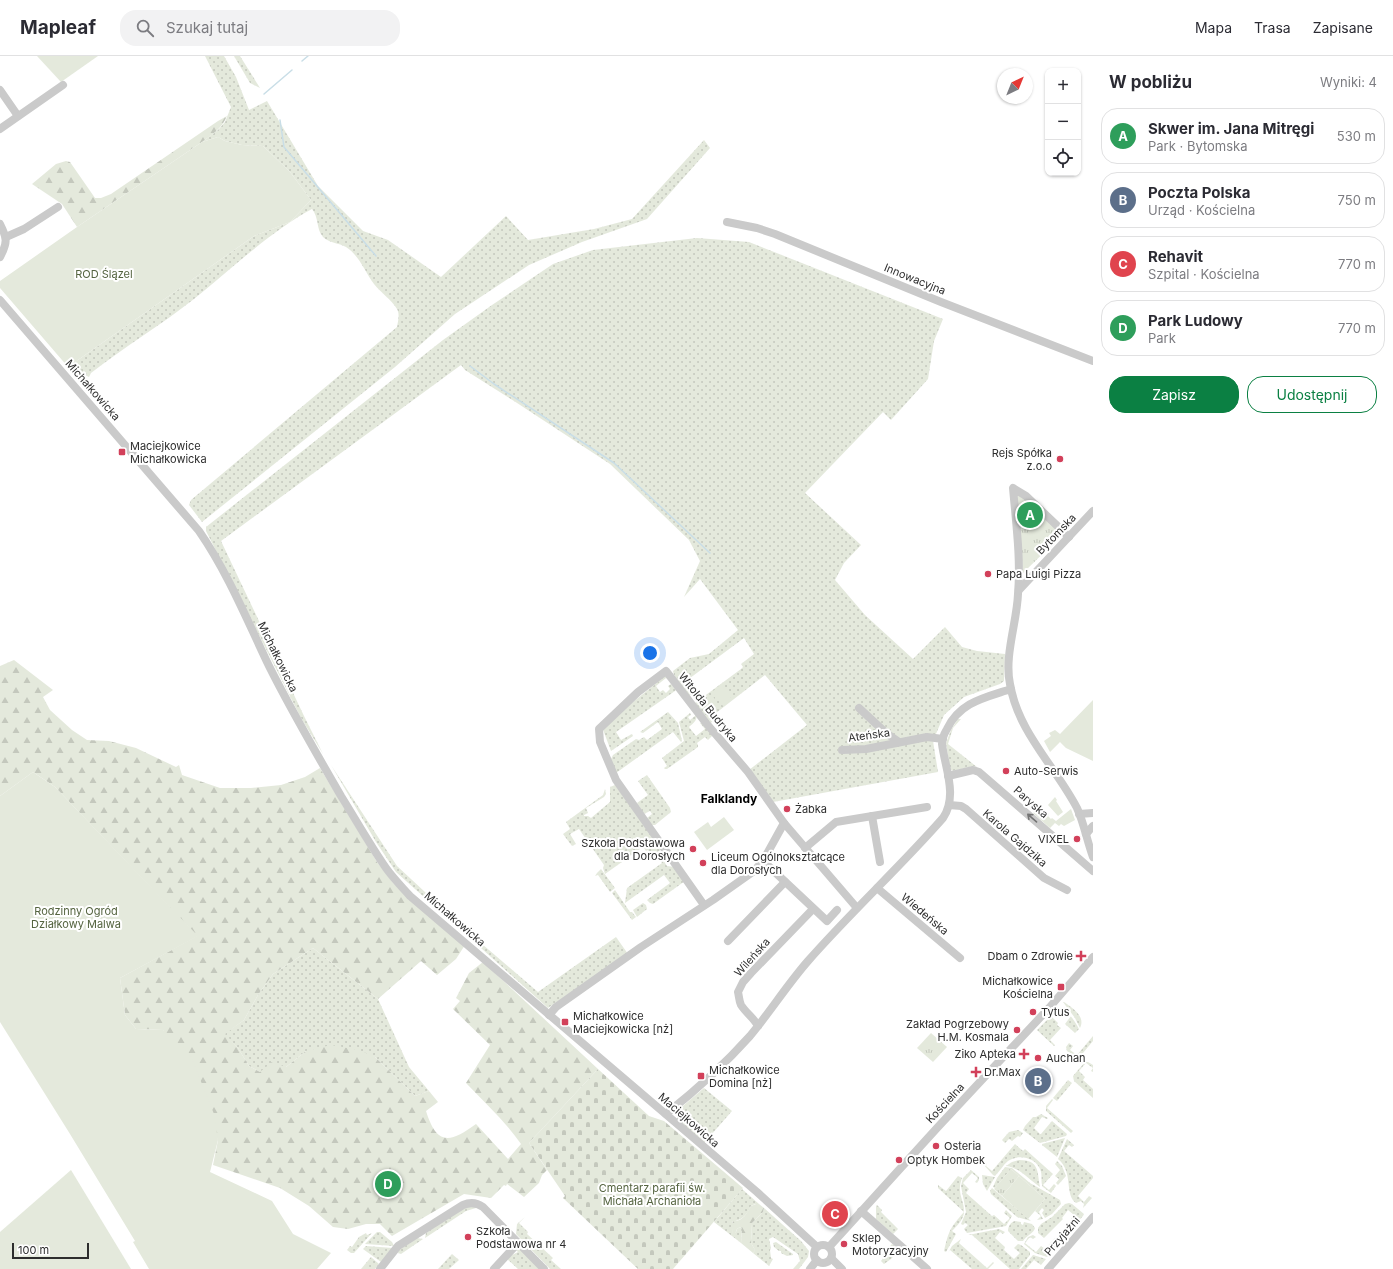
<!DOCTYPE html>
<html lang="pl">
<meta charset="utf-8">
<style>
:root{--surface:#fff;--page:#f2f2f3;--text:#2b2b33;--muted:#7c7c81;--line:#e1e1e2;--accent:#0b8043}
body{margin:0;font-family:Inter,sans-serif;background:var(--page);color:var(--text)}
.controls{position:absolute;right:12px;top:12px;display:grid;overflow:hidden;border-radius:8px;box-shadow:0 1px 3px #0004}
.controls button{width:36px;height:36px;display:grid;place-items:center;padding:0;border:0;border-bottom:1px solid var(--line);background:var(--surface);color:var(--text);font:20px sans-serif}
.compass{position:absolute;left:997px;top:12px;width:36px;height:36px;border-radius:50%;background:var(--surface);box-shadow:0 1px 3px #0004;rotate:43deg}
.scale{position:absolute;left:12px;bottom:10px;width:77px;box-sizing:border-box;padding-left:4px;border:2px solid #2d2d2d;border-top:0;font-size:11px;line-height:14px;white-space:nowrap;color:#2d2d2d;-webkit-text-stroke:3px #fff;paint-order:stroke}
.you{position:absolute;left:650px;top:597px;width:14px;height:14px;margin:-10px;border:3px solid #fff;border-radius:50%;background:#1a73e8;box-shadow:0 0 0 6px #1a73e833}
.badge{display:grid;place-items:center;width:26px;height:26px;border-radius:50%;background:var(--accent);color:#fff;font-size:13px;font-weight:700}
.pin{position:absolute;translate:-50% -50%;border:2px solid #fff;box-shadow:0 1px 4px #0006}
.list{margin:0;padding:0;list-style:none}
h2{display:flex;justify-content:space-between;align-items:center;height:52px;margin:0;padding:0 16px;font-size:17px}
h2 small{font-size:13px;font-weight:400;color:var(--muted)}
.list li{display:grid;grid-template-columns:26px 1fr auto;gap:12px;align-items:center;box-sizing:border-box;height:56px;margin:0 8px 8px;padding:0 8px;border:1px solid var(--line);border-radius:16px}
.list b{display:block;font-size:15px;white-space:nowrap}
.list p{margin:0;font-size:13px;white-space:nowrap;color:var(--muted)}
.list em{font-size:13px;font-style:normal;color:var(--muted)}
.actions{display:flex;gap:8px;padding:12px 16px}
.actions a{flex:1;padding:9px 0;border:1px solid var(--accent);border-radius:16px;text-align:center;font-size:14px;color:var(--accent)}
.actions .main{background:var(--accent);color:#fff}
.icon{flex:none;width:22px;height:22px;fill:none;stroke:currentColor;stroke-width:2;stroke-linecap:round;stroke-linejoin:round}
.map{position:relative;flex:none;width:1093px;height:1213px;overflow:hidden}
header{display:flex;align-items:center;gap:24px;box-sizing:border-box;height:56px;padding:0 20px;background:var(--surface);border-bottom:1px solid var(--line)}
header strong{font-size:19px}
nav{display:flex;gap:22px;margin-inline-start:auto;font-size:14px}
.search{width:280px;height:36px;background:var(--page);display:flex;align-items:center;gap:10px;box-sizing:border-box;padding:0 14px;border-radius:16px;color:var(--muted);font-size:15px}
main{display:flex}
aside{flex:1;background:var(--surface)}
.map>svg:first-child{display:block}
.grass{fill:url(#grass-dots)}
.forest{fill:url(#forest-firs)}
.cemetery{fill:url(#cemetery-stones)}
.park{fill:url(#park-tufts)}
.garden{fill:#e4e9dc}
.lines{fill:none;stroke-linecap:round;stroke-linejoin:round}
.stream{stroke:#c9dee7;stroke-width:1.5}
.minor{stroke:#cacaca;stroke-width:8}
.oneway{stroke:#747474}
.poi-dot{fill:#d2405a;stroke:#fff;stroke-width:1.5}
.labels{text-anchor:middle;stroke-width:4;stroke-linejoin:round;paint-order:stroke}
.park-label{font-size:11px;fill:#54633f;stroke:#fff}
.street-label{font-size:11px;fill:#2d2d2d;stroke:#fff}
.poi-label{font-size:11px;fill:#2d2d2d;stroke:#fff;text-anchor:start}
.neighbourhood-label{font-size:12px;font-weight:bold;fill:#000;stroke:#fff}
</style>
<header>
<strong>Mapleaf</strong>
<div class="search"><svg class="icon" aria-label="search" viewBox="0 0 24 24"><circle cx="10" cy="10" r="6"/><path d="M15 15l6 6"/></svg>Szukaj tutaj</div>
<nav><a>Mapa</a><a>Trasa</a><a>Zapisane</a></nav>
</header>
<main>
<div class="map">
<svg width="1093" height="1213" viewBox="0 0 1093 1213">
<defs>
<pattern id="grass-dots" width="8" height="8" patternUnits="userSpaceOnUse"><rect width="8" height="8" fill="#e4e9dc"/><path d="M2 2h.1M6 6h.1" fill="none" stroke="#c4c8bd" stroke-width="1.8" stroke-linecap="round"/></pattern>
<pattern id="forest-firs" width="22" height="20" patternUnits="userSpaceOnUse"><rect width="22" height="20" fill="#e4e9dc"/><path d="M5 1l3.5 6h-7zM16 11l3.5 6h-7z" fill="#c4c8bd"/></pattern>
<pattern id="cemetery-stones" width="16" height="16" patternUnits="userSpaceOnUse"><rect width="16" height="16" fill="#e4e9dc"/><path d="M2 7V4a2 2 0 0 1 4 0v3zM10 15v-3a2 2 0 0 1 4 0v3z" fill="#c4c8bd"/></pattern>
<pattern id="park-tufts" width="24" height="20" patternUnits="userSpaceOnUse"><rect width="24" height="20" fill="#e4e9dc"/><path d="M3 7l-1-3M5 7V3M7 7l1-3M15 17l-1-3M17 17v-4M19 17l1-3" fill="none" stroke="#c4c8bd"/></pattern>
</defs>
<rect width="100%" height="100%" fill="#fff"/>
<g class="grass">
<path d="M205 0H224L236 21 249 54 267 45 318 130 363 175 388 184 441 221 506 160 528 184 594 173 632 163 704 84 710 92 647 163 582 186 529 209 455 258 395 311 202 466 189 449 191 444 397 271C398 265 400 258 397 253 392 244 380 236 374 228 365 216 359 199 346 191 339 187 329 187 323 181 316 173 319 161 312 153 271 175 231 213 194 243 161 269 124 291 91 317L89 321 68 311 254 180 290 166 311 144 290 116 263 90 242 89 225 85 218 81 202 86 218 74 225 66 231 51Z"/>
<path d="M234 0H240L260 32 250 27Z"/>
<path d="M697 182 749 186 943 263 934 285 928 323 891 364 883 356 805 437 861 489 844 507 835 524 865 559 913 603 945 571 962 591 977 595 1005 598 1004 625 1000 628 964 641 944 659 933 685 938 716 773 746 749 714 807 669 765 619 716 657 717 659 711 667 695 647 741 613 743 611 741 608 754 598 744 582 686 625 691 633 693 632 696 636 689 640 674 619 673 615 690 602 709 598 738 574 700 523 684 541 700 505 689 484 610 408 514 345 465 314 461 309 221 485 304 660 323 698 301 662 206 475V471L443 284 492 249 553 208 593 194Z"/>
<path d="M667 620 669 624 666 622 656 630 660 636 663 634 666 637 670 633 668 630 671 628 676 634 675 635 616 676 621 684 632 678 633 680 611 695 602 671 664 621Z"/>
<path d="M668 656 678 667 682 685 681 686 673 676 616 717 611 703 613 699 636 683 639 684 644 681 647 684 662 673 658 666 643 677 640 676Z"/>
<path d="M690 657 691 659 688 661 690 664 696 659C698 665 692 668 689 671L696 680 705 673 700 667H703L712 678V680L708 684 705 681 697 687 698 689V691L667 713H665L664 712 667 710 662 702 684 685 679 666Z"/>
<path d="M958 663H961L953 672 948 688 977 711 973 710 953 715 950 713 946 687 951 674Z"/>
<path d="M331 709 397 810 468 876 538 936 616 881 628 898 548 952 396 816 376 786Z"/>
<path d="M647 719 670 752 671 756 655 769H651L647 762 652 758 650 755 644 758 637 747 648 739 638 725Z"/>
<path d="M615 729 662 793 654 799 656 802 654 804 648 794 646 795 643 791 605 818 603 812 604 809 579 773 570 778 576 788 572 790 563 778 570 773 566 766 603 739 605 733 606 738 604 741 586 752 588 757 584 759V760H588L591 762 610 746V731Z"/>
<path d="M662 802 667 810 675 811 685 825 653 848 650 847 647 844 670 827 664 819 625 847 627 832 662 807 660 804Z"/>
<path d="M601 813 615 832 610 836 598 819 595 820 597 817Z"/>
<path d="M615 834 630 856H632L636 861 632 864 612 837Z"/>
<path d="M643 847 646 849 647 853 637 861 633 854Z"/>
<path d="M313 892 378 943 409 1011 429 1035 415 1040 375 1001 306 995 286 1011 260 1016 249 1010 238 992 224 978 244 964 258 939 273 918Z"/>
<path d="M1063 946H1064C1072 952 1086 960 1080 972L1075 962Z"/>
<path d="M1064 952C1070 959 1075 965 1079 973L1075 977 1065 968 1071 960 1066 955 1060 962 1057 960Z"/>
<path d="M1051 960 1058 967 1057 969 1061 972 1050 984 1055 989 1054 990 1037 974Z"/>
<path d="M1093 980V985L1078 1003 1067 995 1066 991 1069 987 1073 990 1070 994 1077 999Z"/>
<path d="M1085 1006H1088L1093 1009V1016L1091 1015 1093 1012 1086 1007 1079 1015 1085 1021 1083 1024 1093 1033V1042L1074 1025 1073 1020Z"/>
<path d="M1068 1024 1072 1027 1057 1045 1053 1042Z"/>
<path d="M704 1032 732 1055 704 1087 677 1063V1055Z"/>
<path d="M1052 1043 1053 1044 1047 1052 1073 1075 1071 1077 1046 1055V1050Z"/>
<path d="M1041 1058 1048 1062 1047 1063 1042 1061 1034 1072 1040 1078H1041L1052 1065 1067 1078 1066 1080 1040 1087 1023 1074 1025 1070 1033 1061H1036Z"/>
<path d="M1018 1074 1023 1077 1020 1081 1018 1080 1012 1085 1009 1083 1005 1087 1002 1084 1009 1076Z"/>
<path d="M1065 1082 1057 1101 1042 1089V1088Z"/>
<path d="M1067 1083 1074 1089 1072 1091 1069 1089 1064 1095 1093 1120V1122L1078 1140 1084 1146 1089 1140 1092 1142 1083 1152 1084 1148 1081 1145 1076 1147C1064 1139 1074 1116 1058 1103Z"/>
<path d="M1015 1088 1023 1095 1025 1093 1053 1118 1043 1129 1049 1134 1054 1128 1056 1130 1051 1137 1043 1131C1040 1126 1043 1119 1040 1113 1035 1101 1018 1098 1008 1105 1003 1109 1000 1115 995 1120L993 1119 983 1108 984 1105 987 1108 986 1110 992 1115Z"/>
<path d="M1019 1104C1040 1104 1037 1116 1040 1131 1029 1124 1019 1111 1006 1110L1012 1106Z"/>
<path d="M1057 1105 1062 1110 1066 1120 1058 1129 1056 1127 1059 1123 1055 1120 1060 1114 1055 1108Z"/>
<path d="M1005 1111 1012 1112 1030 1127 1060 1144 1061 1148 1052 1158 1045 1162 1042 1157 1044 1154 1042 1152 1039 1156 1043 1163 1037 1164 1041 1160 1035 1155 1045 1143 1011 1113 995 1132 993 1131 997 1122Z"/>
<path d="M971 1114 979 1121V1124L977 1127 975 1126 978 1122 972 1117 963 1127 969 1133 966 1137 992 1160 994 1159 1004 1168 1010 1162 1004 1157 1006 1154 1012 1160 1006 1170 967 1177 964 1173 968 1169 965 1167 963 1169 961 1168 966 1156 961 1130 963 1122Z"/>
<path d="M982 1119 995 1121 987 1135 983 1128Z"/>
<path d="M958 1120 962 1122C956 1138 965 1144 964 1157 963 1164 957 1170 952 1175L956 1178 946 1196 944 1195C949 1174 950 1172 964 1156L938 1132V1129L946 1135Z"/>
<path d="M992 1132 1031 1165 1017 1161 991 1138 990 1135Z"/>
<path d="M742 1133 759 1148H755L751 1150C747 1159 742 1164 732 1166L733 1178 736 1176 737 1173 740 1171 742 1173 741 1187 714 1166Z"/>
<path d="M1069 1147 1072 1148 1084 1158 1083 1160 1076 1168 1071 1163 1074 1159 1068 1154 1062 1162 1063 1163 1044 1182 1038 1177V1172L1041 1168 1052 1161 1065 1148Z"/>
<path d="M877 1149 882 1154 881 1156 898 1173 893 1178 876 1163V1150Z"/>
<path d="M465 1150 478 1151 476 1152 466 1155 425 1182 426 1177Z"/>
<path d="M764 1152 801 1185 809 1195 808 1201 799 1213H793L800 1205 798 1198 773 1181 769 1183 771 1192 770 1194 771 1202 773 1203 769 1210 753 1197 755 1194 751 1187 752 1167 763 1156Z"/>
<path d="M525 1161 519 1167 528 1176 527 1178 553 1202 551 1204 561 1213H550L516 1178 517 1168Z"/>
<path d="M1015 1165 1021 1166V1168L1023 1169 1024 1166 1032 1168 1035 1172C1034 1177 1026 1180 1023 1185H1018L1008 1175C1008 1170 1011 1166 1015 1165Z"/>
<path d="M999 1173 1005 1176 1003 1178 1000 1176 995 1182 1005 1191 1004 1194 1014 1203 1020 1197 1014 1192 1018 1188 1021 1189 1030 1196V1199L1019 1213H1010L972 1179H968Z"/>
<path d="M377 1176H380L392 1186 394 1190 365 1188Z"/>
<path d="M366 1177 367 1179 372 1177 354 1197H351L347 1194 350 1190 352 1191 359 1181Z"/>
<path d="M1033 1179 1036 1181 1033 1183 1030 1181 1025 1187 1036 1196 1041 1190 1045 1193 1055 1182 1060 1187 1047 1201 1035 1197 1024 1188 1028 1181Z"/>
<path d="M417 1182 423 1183 401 1198 398 1197 399 1194Z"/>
<path d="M961 1183 959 1187 987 1212 993 1206 994 1207 988 1213H972L950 1194 948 1197 952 1190Z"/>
<path d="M776 1186 793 1198V1199L787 1200 781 1197V1195H779L774 1191 773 1187Z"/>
<path d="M892 1188 899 1194 891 1203 884 1208 881 1205 884 1201 882 1199Z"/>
<path d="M366 1190 393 1192 381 1206 363 1193Z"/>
<path d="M515 1193H521L541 1213H518L506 1202 518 1196Z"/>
<path d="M452 1198 459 1204 449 1213H438Z"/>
<path d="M1033 1199 1046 1203 1041 1209 1034 1204 1026 1213H1021Z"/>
<path d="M371 1201 379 1208 375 1213H361Z"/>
</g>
<g class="forest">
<path d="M227 60C222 72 212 79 202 86L77 171 62 148 32 128 56 108 66 105 70 106 95 142H101L111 138 218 65Z"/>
<path d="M14 604 53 634 43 641 50 654 72 674 87 684 109 685 136 692 176 711 179 709 182 719 220 732H251L281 729 305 721 320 712 377 806 394 828 465 889 456 903 437 919 421 905 378 943 313 892 273 918 258 939 244 964 225 978 238 992 249 1010 260 1016 272 1006 286 1011 306 995 331 989 359 994 375 1001 415 1040 429 1035 438 1046 426 1055C437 1090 450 1087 476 1068L508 1103 521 1088C505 1065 485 1047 466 1027L490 989 453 953 460 945 456 942 469 917 483 906 598 1013 529 1087 547 1114 542 1119 539 1127 524 1141 507 1128 506 1130 504 1129 491 1142 464 1138 392 1180 380 1168H366L348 1173 333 1171 309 1150 280 1132 213 1109 218 1084 163 974 136 973 125 959 120 922 197 880 55 731 33 716 0 740V610Z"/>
<path d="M756 1148H759L764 1152 763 1156 752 1167 751 1187 755 1194 753 1197 741 1187 742 1173 740 1171 737 1173 735 1178H733L731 1168 734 1165C743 1165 747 1157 751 1150Z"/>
</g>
<path class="cemetery" d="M598 1013 649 1060 664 1065 743 1132 673 1213H638L563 1142 565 1140 529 1087Z"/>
<g class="park">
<path d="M1017 438 1022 440 1063 478 1023 517Z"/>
<path d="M712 639 717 646 714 656 712 657 706 653 703 646Z"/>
<path d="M931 977 947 991 933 1006 917 992Z"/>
<path d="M1011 1113 1019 1120 1002 1140 994 1133Z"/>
</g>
<g class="garden">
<path d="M37 0H98L61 26Z"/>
<path d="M218 81 225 85 242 89 263 90 290 116 311 144 290 166 254 180 68 311 0 232V225L77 171 202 86Z"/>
<path d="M721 628 732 643 723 650 712 636Z"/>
<path d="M1093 644V705L1066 692 1060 686 1050 696 1044 685 1051 680 1049 677 1055 674 1060 678Z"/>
<path d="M33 716 55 731 198 880 120 922 125 959 136 973 163 974 190 998 214 1058 218 1084 210 1116 272 1145 293 1178 331 1197 317 1213H149L133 1186 135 1185 70 1078 0 966V740Z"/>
<path d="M1055 741 1057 744 1056 745 1063 756 1058 760 1048 749Z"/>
<path d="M1043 753 1049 758 1048 760 1051 763 1052 762 1056 765 1071 753 1075 764 1064 770 1061 768 1059 770 1055 767 1050 772 1033 757 1036 755 1038 757Z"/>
<path d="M724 761 734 774 707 794 694 776 708 766 711 771Z"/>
<path d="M71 1114 131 1213H0V1176Z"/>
<path d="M1019 1120 1045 1143 1028 1163 1002 1140Z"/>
</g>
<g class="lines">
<g class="stream">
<path d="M302 5 308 0"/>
<path d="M264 38 292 14"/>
<path d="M280 64 284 91 376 200"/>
<path d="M470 310 494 328 614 407 710 497"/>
</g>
<g class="minor">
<path d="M0 34 18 60"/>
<path d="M0 73 63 29"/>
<path d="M727 166 757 172 775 178 941 246 1093 305"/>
<path d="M0 168C7 182 8 186 0 201"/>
<path d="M6 181 24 173 58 151"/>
<path d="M0 244 199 475C228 517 247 564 269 610 291 654 316 697 341 740 356 764 370 789 386 812 393 822 402 831 410 840L757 1136 817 1191"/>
<path d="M1069 481 1026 440 1013 432C1016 467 1021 503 1018 538 1017 566 1004 600 1010 628 1018 676 1055 710 1077 752 1084 767 1087 785 1093 801"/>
<path d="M1019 534 1093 455"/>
<path d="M859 652 886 677 899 686"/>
<path d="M842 694 866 693 927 681 943 683"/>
<path d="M948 720 973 714 979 716 1093 815"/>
<path d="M949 749 961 750 966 753 1044 822 1067 834"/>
<path d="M1079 758 1093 757"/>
<path d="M872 760 880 806"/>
<path d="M1086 778 1093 770"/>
<path d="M805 792 836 766 927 751"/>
<path d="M763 805 827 865 837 854"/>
<path d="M877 832 960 902"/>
<path d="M704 849 616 724 600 686 599 673 638 636 666 615 706 667 748 716 784 767 857 852"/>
<path d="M728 885 785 826"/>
<path d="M549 959 556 951 641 891 713 844 754 815 763 805 784 767"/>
<path d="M758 970C754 962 746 957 741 949 739 945 739 940 738 936L743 926 751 917 813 853"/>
<path d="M666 1058C695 1035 725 1008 750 980 770 956 787 929 808 905 851 856 900 811 943 762 958 740 945 712 942 688 942 683 944 678 947 673 960 646 984 642 1011 633"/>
<path d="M861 1155 927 1213"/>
<circle cx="823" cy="1198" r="9"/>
<path d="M829 1191 937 1072 1049 952 1093 901"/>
<path d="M831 1202 842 1213"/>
<path d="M380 1213 398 1190 463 1149C470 1146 476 1146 483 1151L544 1213"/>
<path d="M494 1213 518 1187"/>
<path d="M810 1213 817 1204"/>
<path d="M1048 1213 1093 1161"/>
</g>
</g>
<defs><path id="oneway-shaft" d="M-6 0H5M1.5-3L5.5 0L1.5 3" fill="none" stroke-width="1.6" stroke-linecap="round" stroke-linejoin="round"/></defs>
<use class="oneway" href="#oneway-shaft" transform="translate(1032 762) rotate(-139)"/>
<g class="poi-dot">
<rect x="118" y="392" width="8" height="8" rx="2"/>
<circle cx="1060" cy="403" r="4"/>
<circle cx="988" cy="518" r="4"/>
<circle cx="1006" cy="715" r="4"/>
<circle cx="787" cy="753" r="4"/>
<circle cx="1077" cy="783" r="4"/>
<circle cx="693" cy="793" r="4"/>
<circle cx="703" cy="807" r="4"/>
<path d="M1079 894h4v4h4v4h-4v4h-4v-4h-4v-4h4z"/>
<rect x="1057" y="927" width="8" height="8" rx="2"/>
<circle cx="1033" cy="956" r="4"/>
<rect x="561" y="962" width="8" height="8" rx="2"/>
<circle cx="1017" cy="974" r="4"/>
<path d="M1022 992h4v4h4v4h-4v4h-4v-4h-4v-4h4z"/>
<circle cx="1038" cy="1002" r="4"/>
<path d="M974 1010h4v4h4v4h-4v4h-4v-4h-4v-4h4z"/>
<rect x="697" y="1016" width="8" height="8" rx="2"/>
<circle cx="936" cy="1090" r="4"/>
<circle cx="899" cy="1104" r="4"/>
<circle cx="468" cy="1181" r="4"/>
<circle cx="844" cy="1188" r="4"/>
</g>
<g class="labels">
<g class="park-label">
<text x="104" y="222">ROD Ślązel</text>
<text x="76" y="859">Rodzinny Ogród<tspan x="76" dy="13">Działkowy Malwa</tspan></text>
<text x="652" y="1136">Cmentarz parafii św.<tspan x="652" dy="13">Michała Archanioła</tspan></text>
</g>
<g class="street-label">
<text transform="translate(915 223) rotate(22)" y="4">Innowacyjna</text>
<text transform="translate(93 334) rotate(49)" y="4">Michałkowicka</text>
<text transform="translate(1056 478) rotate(-46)" y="4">Bytomska</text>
<text transform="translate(278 601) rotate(64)" y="4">Michałkowicka</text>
<text transform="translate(708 651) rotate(51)" y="4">Witolda Budryka</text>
<text transform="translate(869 679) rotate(-8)" y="4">Ateńska</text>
<text transform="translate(1031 746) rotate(41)" y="4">Paryska</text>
<text transform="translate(1015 782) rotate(41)" y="4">Karola Gajdzika</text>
<text transform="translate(925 858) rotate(40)" y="4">Wiedeńska</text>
<text transform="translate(455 863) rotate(41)" y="4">Michałkowicka</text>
<text transform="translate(752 901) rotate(-48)" y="4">Wileńska</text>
<text transform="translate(945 1047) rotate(-47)" y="4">Kościelna</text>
<text transform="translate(689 1064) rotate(41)" y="4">Maciejkowicka</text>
<text transform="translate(1062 1180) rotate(-49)" y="4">Przyjaźni</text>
</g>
<g class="poi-label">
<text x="130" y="394">Maciejkowice<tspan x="130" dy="13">Michałkowicka</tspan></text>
<text x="1052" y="401" text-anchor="end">Rejs Spółka<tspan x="1052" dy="13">z.o.o</tspan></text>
<text x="996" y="522">Papa Luigi Pizza</text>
<text x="1014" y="719">Auto-Serwis</text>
<text x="795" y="757">Żabka</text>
<text x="1069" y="787" text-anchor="end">VIXEL</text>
<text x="685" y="791" text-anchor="end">Szkoła Podstawowa<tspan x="685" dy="13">dla Dorosłych</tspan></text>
<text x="711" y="805">Liceum Ogólnokształcące<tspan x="711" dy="13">dla Dorosłych</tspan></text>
<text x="1073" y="904" text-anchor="end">Dbam o Zdrowie</text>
<text x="1053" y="929" text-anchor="end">Michałkowice<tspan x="1053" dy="13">Kościelna</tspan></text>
<text x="1041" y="960">Tytus</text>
<text x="573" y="964">Michałkowice<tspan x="573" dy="13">Maciejkowicka [nż]</tspan></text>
<text x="1009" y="972" text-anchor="end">Zakład Pogrzebowy<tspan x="1009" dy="13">H.M. Kosmala</tspan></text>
<text x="1016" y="1002" text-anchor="end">Ziko Apteka</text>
<text x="1046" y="1006">Auchan</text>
<text x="709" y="1018">Michałkowice<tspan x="709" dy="13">Domina [nż]</tspan></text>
<text x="984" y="1020">Dr.Max</text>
<text x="944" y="1094">Osteria</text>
<text x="907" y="1108">Optyk Hombek</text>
<text x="476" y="1179">Szkoła<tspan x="476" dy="13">Podstawowa nr 4</tspan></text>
<text x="852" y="1186">Sklep<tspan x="852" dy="13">Motoryzacyjny</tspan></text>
</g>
<g class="neighbourhood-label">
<text x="729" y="747">Falklandy</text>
</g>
</g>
</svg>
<div class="controls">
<button>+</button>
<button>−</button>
<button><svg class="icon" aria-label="locate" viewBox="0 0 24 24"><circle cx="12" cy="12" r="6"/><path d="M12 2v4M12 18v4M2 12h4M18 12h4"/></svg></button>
</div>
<svg class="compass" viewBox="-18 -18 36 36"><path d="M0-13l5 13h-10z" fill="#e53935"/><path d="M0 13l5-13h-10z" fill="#7c7c81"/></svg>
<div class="scale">100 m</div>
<div class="you"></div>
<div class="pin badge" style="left:1030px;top:459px;background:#2e9e5b">A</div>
<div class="pin badge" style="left:1038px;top:1025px;background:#5c6f8a">B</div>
<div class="pin badge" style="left:835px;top:1158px;background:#e0444e">C</div>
<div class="pin badge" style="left:388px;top:1128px;background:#2e9e5b">D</div>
</div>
<aside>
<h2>W pobliżu<small>Wyniki: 4</small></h2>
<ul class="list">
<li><span class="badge" style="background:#2e9e5b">A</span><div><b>Skwer im. Jana Mitręgi</b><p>Park · Bytomska</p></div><em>530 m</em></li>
<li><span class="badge" style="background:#5c6f8a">B</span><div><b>Poczta Polska</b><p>Urząd · Kościelna</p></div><em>750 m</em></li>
<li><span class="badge" style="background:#e0444e">C</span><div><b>Rehavit</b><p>Szpital · Kościelna</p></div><em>770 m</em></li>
<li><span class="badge" style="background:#2e9e5b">D</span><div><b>Park Ludowy</b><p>Park</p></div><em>770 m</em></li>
</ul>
<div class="actions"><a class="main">Zapisz</a><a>Udostępnij</a></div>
</aside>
</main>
